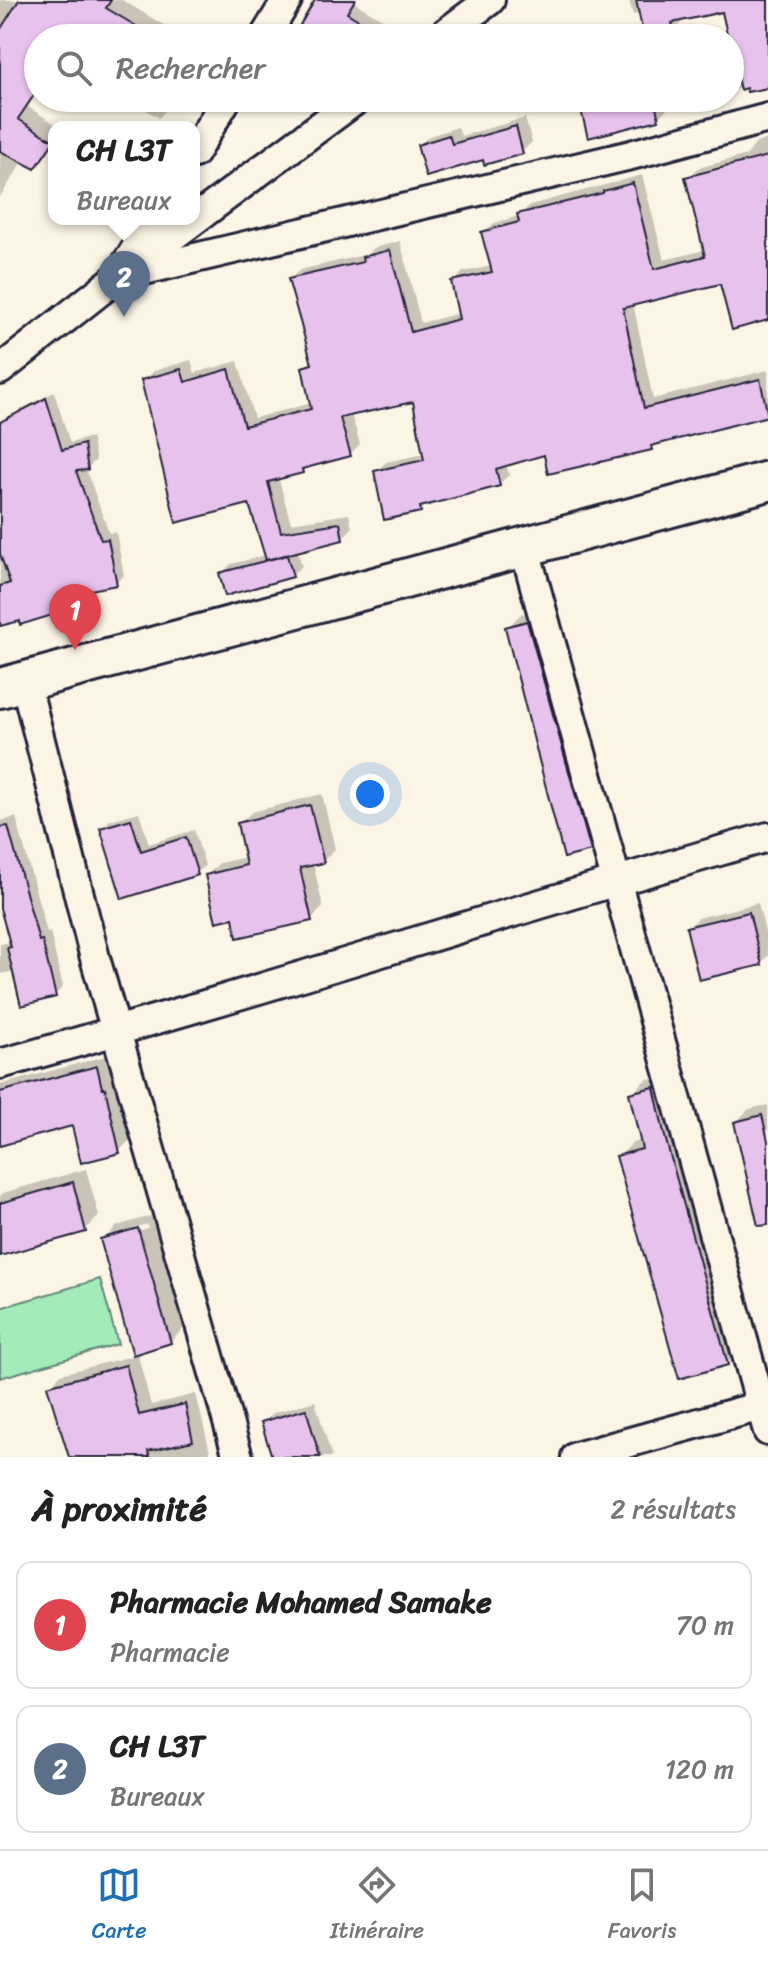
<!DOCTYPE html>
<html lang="fr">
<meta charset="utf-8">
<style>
:root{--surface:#fff;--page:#f2f2f2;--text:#222;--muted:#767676;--line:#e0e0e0;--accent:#1f6fb2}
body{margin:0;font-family:Sriracha,sans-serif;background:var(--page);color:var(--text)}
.you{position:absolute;left:370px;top:794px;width:28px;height:28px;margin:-20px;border:6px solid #fff;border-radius:50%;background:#1a73e8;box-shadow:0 0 0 12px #1a73e833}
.badge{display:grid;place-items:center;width:52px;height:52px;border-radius:50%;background:var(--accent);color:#fff;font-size:26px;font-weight:700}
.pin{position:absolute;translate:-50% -66px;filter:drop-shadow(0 2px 4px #0008)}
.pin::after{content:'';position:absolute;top:42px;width:28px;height:24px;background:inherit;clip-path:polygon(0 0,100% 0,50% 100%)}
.popup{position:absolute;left:48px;top:121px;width:152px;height:104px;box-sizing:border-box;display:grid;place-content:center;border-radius:16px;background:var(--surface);filter:drop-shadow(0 2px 6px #0005);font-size:26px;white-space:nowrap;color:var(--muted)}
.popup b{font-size:30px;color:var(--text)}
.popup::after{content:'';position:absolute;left:50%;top:100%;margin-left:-16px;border:16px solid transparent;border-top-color:var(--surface)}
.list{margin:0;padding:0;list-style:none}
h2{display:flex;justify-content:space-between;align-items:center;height:104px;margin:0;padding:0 32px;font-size:34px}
h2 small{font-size:26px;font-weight:400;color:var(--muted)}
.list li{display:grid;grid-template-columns:52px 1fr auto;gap:24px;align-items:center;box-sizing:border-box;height:128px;margin:0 16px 16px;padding:0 16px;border:2px solid var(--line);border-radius:16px}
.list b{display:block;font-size:30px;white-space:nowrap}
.list p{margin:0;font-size:26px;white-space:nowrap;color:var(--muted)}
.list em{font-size:26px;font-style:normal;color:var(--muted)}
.icon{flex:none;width:44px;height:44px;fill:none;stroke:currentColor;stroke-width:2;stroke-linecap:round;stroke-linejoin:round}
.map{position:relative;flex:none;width:768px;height:1457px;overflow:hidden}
.search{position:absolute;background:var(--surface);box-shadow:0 2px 6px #0004;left:24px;right:24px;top:24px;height:88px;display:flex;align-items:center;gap:20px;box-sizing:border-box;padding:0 28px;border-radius:44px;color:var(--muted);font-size:30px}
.sheet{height:392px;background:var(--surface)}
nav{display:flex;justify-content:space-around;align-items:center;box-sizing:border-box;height:112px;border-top:2px solid var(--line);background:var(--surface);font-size:22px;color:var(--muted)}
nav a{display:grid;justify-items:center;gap:4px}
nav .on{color:var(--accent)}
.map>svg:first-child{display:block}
.green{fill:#a3ebb8;stroke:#62867a;stroke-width:2}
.shadow{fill:#0003;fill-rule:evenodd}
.building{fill:#e7c2ed;stroke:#22223b;stroke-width:2}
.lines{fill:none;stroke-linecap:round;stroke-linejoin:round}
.street-casing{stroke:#22223b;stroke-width:34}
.secondary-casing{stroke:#22223b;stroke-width:44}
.street{stroke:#fcf5e5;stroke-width:28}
.secondary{stroke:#fcf5e5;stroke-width:38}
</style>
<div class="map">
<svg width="768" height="1457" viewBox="0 0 768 1457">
<rect width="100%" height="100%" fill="#fcf5e5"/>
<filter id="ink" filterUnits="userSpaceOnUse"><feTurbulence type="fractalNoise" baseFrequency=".0125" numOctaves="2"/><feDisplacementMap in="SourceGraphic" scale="16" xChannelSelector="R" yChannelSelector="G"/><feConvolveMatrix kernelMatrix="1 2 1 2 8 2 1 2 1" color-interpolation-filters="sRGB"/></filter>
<g filter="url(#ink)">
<path class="green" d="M100 1279 118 1344 0 1378V1308Z"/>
<g class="shadow">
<path d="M0 0H122L185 38H38V92L28 107 60 127H54V143L46 155 34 166 24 160 0 197Z"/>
<path d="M317 0H357L355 3 387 22 370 38H325Z"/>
<path d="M629 0H768V8L724 9 684 20 678 26 679 38H646L641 13 633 15Z"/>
<path d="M768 49V86H747L730 90V59Z"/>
<path d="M127 98H175L159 118Z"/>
<path d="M582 98H702L669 107 658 118Z"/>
<path d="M525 118 532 142 522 152 484 158 419 146 429 136 458 127 461 136Z"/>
<path d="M768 139V318L722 281 633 303 653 399 768 370V414L657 442 651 448 545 453 506 464 509 475 499 484 426 504 420 510 376 472 386 462 424 454 414 400 351 414 360 444 350 454 308 465 302 472 278 477 291 523 349 514 352 528 342 538 297 550 302 566 292 575 221 574 231 564 267 555 251 501 144 381 154 371 191 360 195 373 238 361 254 418 312 403 304 368 313 359 290 279 300 270 368 254 374 248 400 241 421 323 460 313 454 282 463 272 492 266 484 233 494 223 519 216 530 205 642 175 664 260 705 250 688 178 698 168 747 155 756 143Z"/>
<path d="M54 392 70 443 91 437 96 460 86 469 109 533 116 532 124 575 116 583 93 587 96 594 87 603 0 627V431L18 411Z"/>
<path d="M541 609 603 836 590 850 507 628 521 614Z"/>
<path d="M322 794 335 849 323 861 313 863 323 907 311 919 234 915 207 875 219 863 247 857 239 824 252 812Z"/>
<path d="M139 812 149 844 194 830 205 865 197 873 123 897 102 829 110 820Z"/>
<path d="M16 817 47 933 50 932 63 987 55 995 15 971 0 974V944L11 942 0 900V821Z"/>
<path d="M758 903 768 944V956L761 963 688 928 698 918Z"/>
<path d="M109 1055 132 1138 119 1151 73 1124 0 1144V1085Z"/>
<path d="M668 1075 741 1349 727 1363 680 1376 619 1157 632 1143 642 1140 632 1094 645 1080Z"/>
<path d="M768 1105V1207L736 1122 749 1109Z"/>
<path d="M86 1169 99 1216 85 1230 0 1247V1196L3 1193Z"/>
<path d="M151 1216 184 1328 170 1342 137 1352 151 1405 196 1394 211 1456 216 1457H71L50 1386 61 1374 136 1355 103 1240 117 1226ZM147 1224 148 1228 116 1237V1233Z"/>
<path d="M315 1401 332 1457H274L264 1423 273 1413Z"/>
</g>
<g class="building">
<path d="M19 0H111L106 8 156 38H38V89L18 119 54 141 35 169 0 151V30Z"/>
<path d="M315 0H355L347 13 389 38H322L300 25Z"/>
<path d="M636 0H768V88L747 92 746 88 740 90 722 12 672 23 675 32 644 38Z"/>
<path d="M578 98H654L659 120 588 138Z"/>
<path d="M516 126 523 154 484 165 483 160 426 177 417 145 449 135 452 144Z"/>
<path d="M768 156V320L732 330 720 284 623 308 644 408 760 379 768 416 651 446 652 450 548 474 544 455 496 469 500 486 420 507 421 512 384 520 374 471 424 460 413 402 340 418 351 456 302 469 303 473 268 482 281 532 340 523 343 540 266 560 249 504 176 523 141 380 181 369 185 382 229 369 244 426 311 409 302 367 312 364 288 279 363 262 362 257 390 250 411 332 459 319 451 281 492 272 481 232 519 222 517 214 603 193V191L633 183 654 269 705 256 685 177Z"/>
<path d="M46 398 62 450 84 444 88 470 76 471 101 540 108 539 117 585 85 591 88 604 20 625V621L0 626V586L10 583 0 554V422Z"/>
<path d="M287 555 293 577 225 596 219 573Z"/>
<path d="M527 621 591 851 564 858 505 627Z"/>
<path d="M310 805 324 863 300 868 312 921 237 938 233 918 216 922 205 875 246 865 237 823Z"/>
<path d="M131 819 141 851 186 837 198 875 122 899 100 828Z"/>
<path d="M8 826 39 941 42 940 56 997 21 1006 7 948 11 947 0 908V827Z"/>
<path d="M749 912 762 965 699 980 686 927Z"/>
<path d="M97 1066 102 1088H105L120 1153 81 1163 72 1126 0 1146V1092Z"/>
<path d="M654 1087 664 1133 728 1365 679 1379 616 1156 642 1149 629 1093Z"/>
<path d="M762 1115 768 1141V1225L758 1226 734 1122Z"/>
<path d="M73 1182 86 1232 0 1256V1203Z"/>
<path d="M138 1228 171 1343 133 1355 100 1239Z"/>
<path d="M126 1365 139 1415 185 1404 193 1441 148 1451 150 1457H69L47 1386Z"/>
<path d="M306 1409 320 1457H272L261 1422Z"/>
</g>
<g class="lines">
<g class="street-casing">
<g id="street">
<path d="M264 38 287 0"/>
<path d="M439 38 490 0"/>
<path d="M194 153 227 98"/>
<path d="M127 263 154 219"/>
<path d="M119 276 631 155 768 118"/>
<path d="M0 370 119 276 358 98"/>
<path d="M524 546 768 1431"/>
<path d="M25 681 95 958 238 1457"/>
<path d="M0 1064C257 993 511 910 768 837"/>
<path d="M576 1457 768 1404"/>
</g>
</g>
<g class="secondary-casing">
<path id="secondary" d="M0 688 768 481"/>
</g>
<use href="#street" class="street"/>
<use href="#secondary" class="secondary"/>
</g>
</g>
</svg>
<div class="you"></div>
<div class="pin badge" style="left:75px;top:650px;background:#e0444e">1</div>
<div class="pin badge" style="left:124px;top:317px;background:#5c6f8a">2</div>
<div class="popup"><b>CH L3T</b>Bureaux</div>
<div class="search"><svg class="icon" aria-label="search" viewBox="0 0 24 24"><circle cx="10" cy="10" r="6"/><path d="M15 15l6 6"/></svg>Rechercher</div>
</div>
<section class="sheet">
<h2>À proximité<small>2 résultats</small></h2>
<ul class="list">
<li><span class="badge" style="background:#e0444e">1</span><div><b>Pharmacie Mohamed Samake</b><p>Pharmacie</p></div><em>70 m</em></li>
<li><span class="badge" style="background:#5c6f8a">2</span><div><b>CH L3T</b><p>Bureaux</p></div><em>120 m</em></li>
</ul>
</section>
<nav>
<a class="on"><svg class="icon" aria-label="map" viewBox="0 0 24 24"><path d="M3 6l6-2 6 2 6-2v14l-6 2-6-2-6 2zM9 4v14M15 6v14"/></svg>Carte</a>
<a><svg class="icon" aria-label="directions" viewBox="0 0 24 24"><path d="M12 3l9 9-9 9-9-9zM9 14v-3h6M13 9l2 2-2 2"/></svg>Itinéraire</a>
<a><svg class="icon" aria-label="saved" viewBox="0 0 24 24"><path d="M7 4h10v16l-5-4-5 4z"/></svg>Favoris</a>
</nav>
